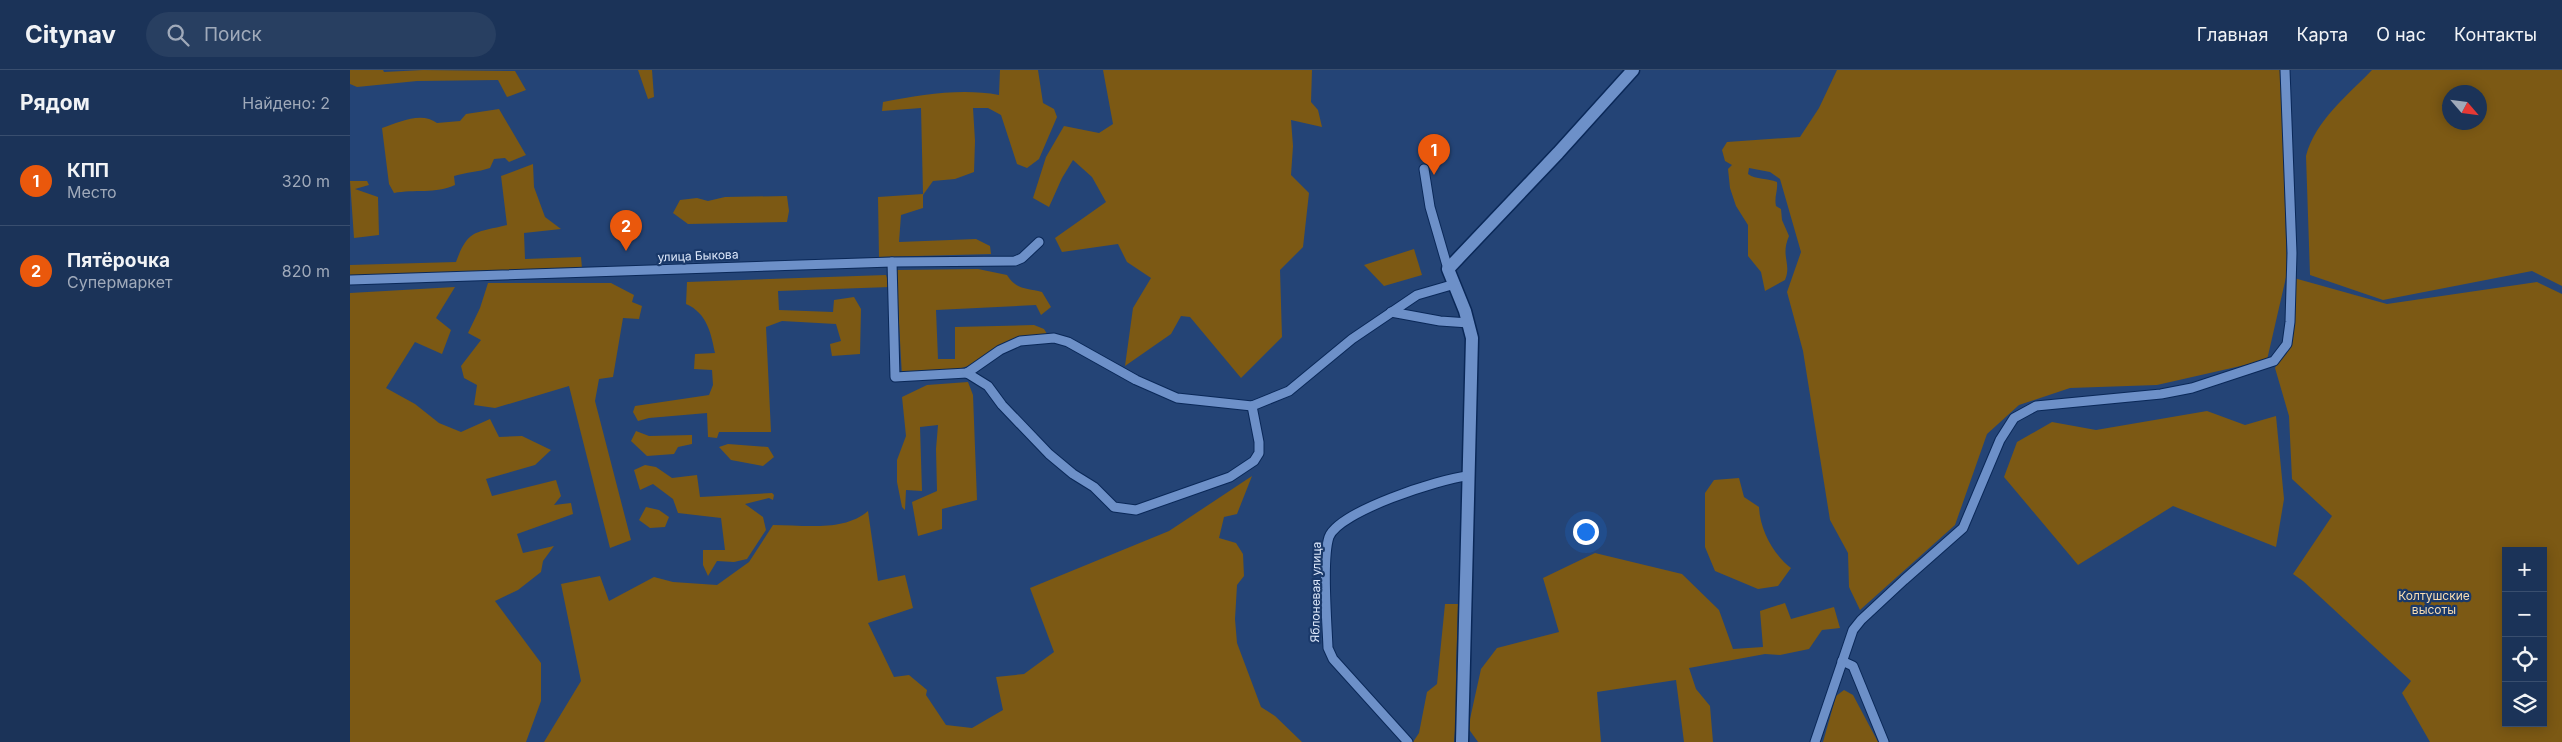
<!DOCTYPE html>
<html lang="ru">
<meta charset="utf-8">
<style>
:root{--surface:#1b3358;--page:#283f61;--text:#f1f3f6;--muted:#a0aaba;--line:#394e6e;--accent:#ea580c}
body{margin:0;font-family:Inter,sans-serif;background:var(--page);color:var(--text)}
.controls{position:absolute;right:15px;bottom:15px;display:grid;overflow:hidden;border-radius:0px;box-shadow:0 2px 12px #0003}
.controls button{width:45px;height:45px;display:grid;place-items:center;padding:0;border:0;border-bottom:1px solid var(--line);background:var(--surface);color:var(--text);font:25px sans-serif}
.compass{position:absolute;left:2092px;top:15px;width:45px;height:45px;border-radius:50%;background:var(--surface);box-shadow:0 2px 12px #0003;rotate:118deg}
.you{position:absolute;left:1235px;top:461px;width:18px;height:18px;margin:-12px;border:4px solid #fff;border-radius:50%;background:#1a73e8;box-shadow:0 0 0 8px #1a73e833}
.badge{display:grid;place-items:center;width:32px;height:32px;border-radius:50%;background:var(--accent);color:#fff;font-size:16px;font-weight:700}
.pin{position:absolute;translate:-50% -41px;filter:drop-shadow(0 1px 2px #0008)}
.pin::after{content:'';position:absolute;top:26px;width:18px;height:15px;background:inherit;clip-path:polygon(0 0,100% 0,50% 100%)}
.list{margin:0;padding:0;list-style:none}
h2{display:flex;justify-content:space-between;align-items:center;height:65px;margin:0;padding:0 20px;font-size:21px}
h2 small{font-size:16px;font-weight:400;color:var(--muted)}
.list li{display:grid;grid-template-columns:32px 1fr auto;gap:15px;align-items:center;box-sizing:border-box;height:90px;padding:0 20px;border-top:1px solid var(--line)}
.list b{display:block;font-size:19px;white-space:nowrap}
.list p{margin:0;font-size:16px;white-space:nowrap;color:var(--muted)}
.list em{font-size:16px;font-style:normal;color:var(--muted)}
.icon{flex:none;width:28px;height:28px;fill:none;stroke:currentColor;stroke-width:2;stroke-linecap:round;stroke-linejoin:round}
.map{position:relative;flex:none;width:2212px;height:672px;overflow:hidden}
header{display:flex;align-items:center;gap:30px;box-sizing:border-box;height:70px;padding:0 25px;background:var(--surface);border-bottom:1px solid var(--line)}
header strong{font-size:24px}
nav{display:flex;gap:28px;margin-inline-start:auto;font-size:18px}
.search{width:350px;height:45px;background:var(--page);display:flex;align-items:center;gap:12px;box-sizing:border-box;padding:0 18px;border-radius:28px;color:var(--muted);font-size:19px}
main{display:flex}
aside{flex:1;background:var(--surface)}
.map>svg:first-child{display:block}
.green{fill:#7c5914;fill-rule:evenodd}
.lines{fill:none;stroke-linecap:round;stroke-linejoin:round}
.street-casing{stroke:#0a2858;stroke-width:11}
.secondary-casing{stroke:#0a2858;stroke-width:15}
.street{stroke:#6d90c8;stroke-width:9}
.secondary{stroke:#6d90c8;stroke-width:12}
.labels{text-anchor:middle;stroke-width:4.5;stroke-linejoin:round;paint-order:stroke}
.street-label{font-size:12px;fill:#dde8fb;stroke:#1a396a}
.park-label{font-size:12px;fill:#f7ddb3;stroke:#1a396a}
</style>
<header>
<strong>Citynav</strong>
<div class="search"><svg class="icon" aria-label="search" viewBox="0 0 24 24"><circle cx="10" cy="10" r="6"/><path d="M15 15l6 6"/></svg>Поиск</div>
<nav><a>Главная</a><a>Карта</a><a>О нас</a><a>Контакты</a></nav>
</header>
<main>
<aside>
<h2>Рядом<small>Найдено: 2</small></h2>
<ul class="list">
<li><span class="badge">1</span><div><b>КПП</b><p>Место</p></div><em>320 m</em></li>
<li><span class="badge">2</span><div><b>Пятёрочка</b><p>Супермаркет</p></div><em>820 m</em></li>
</ul>
</aside>
<div class="map">
<svg width="2212" height="672" viewBox="0 0 2212 672">
<rect width="100%" height="100%" fill="#244476"/>
<g class="green">
<path d="M0 0H33L34 2 73 0 165 1 176 20 157 27 148 10 67 11 7 17 0 14Z"/>
<path d="M288 0H302L304 27 298 29Z"/>
<path d="M650 0H688L693 33 704 39 707 47 689 89 677 98 667 94 651 45 638 38H623L625 71 624 102 605 109 583 111 573 125V138L551 145 549 172 626 169 640 176 641 184 529 187 528 127 573 124 571 38 532 41 533 32C572 25 610 18 649 25Z"/>
<path d="M753 0H962L961 32 968 40 972 57 941 50 943 76 941 105 959 123 953 177 930 200 932 267 891 308 840 247 831 246 821 264 775 296 783 238 801 208 777 192 768 174 712 182 705 168 756 132 742 107 723 90 712 108 699 137 683 128 696 87 714 56 749 63 763 54Z"/>
<path d="M1487 0H1931V3L1937 203 1917 290 1807 315 1720 318 1669 335 1637 364 1605 455 1510 540 1499 517 1498 483 1480 450 1453 281 1437 222 1451 182 1430 109 1420 102 1399 98 1398 104C1406 110 1418 108 1427 112 1428 121 1424 127 1426 136L1431 139 1432 150 1439 166C1430 187 1442 193 1435 210L1415 221 1411 202 1398 186V155L1386 136 1380 118 1378 99 1382 95 1375 91 1372 80 1377 72 1450 67 1469 38Z"/>
<path d="M2022 0H2212V216L2182 201 2033 230 1960 205 1956 86C1965 51 1998 25 2022 0ZM2100 22H2130V52H2100Z"/>
<path d="M149 39 176 85 159 92 155 88 144 89 140 98C128 102 117 102 104 106L105 115C86 124 64 119 44 123L39 114 32 58C49 52 72 41 87 53L110 51 116 44Z"/>
<path d="M183 94 184 117 195 147 211 159 174 163 175 189 231 187 232 198 0 206V195L106 192C118 159 125 163 157 155L151 106Z"/>
<path d="M0 111H17L19 115 5 119 28 127 29 165 4 168Z"/>
<path d="M437 126 439 141 437 152 338 154 323 143 330 130 347 128 358 131 375 127Z"/>
<path d="M1064 179 1072 205 1034 216 1014 195Z"/>
<path d="M628 199 657 205C666 220 677 218 692 222L701 237 691 245 686 235 586 240 588 289H605V257L684 255 694 259 697 264C680 266 663 270 648 278 638 283 629 292 618 296 600 303 573 302 552 306L546 200Z"/>
<path d="M536 205 540 217 428 221 429 240 483 242 484 230 504 227 511 239 510 284 482 286 480 274 491 271 486 254 432 251 416 257 421 362H369L367 368 358 367 357 343 299 348 288 351 283 342 285 336 359 325 363 315 362 300 344 299 345 284 365 283C361 263 357 243 336 234L337 212Z"/>
<path d="M1944 208 2037 234 2187 212 2212 224V672H2080L2052 623 2061 611 1953 511 1943 504 1982 446 1942 409 1939 346 1925 298 1939 270ZM2156 481H2193V653H2156Z"/>
<path d="M138 213H261L284 225 282 232 292 236 289 249 273 248 263 307 249 309 245 331 281 470 260 478 219 316 145 338 124 335 127 315 114 308 111 296 131 270 118 263 130 238Z"/>
<path d="M105 217 86 248 101 260 92 284 65 272 36 318 65 334 89 353 111 362 140 349 149 367 172 366 201 380 185 395 136 409 142 426 206 410 211 426 204 435 221 433 223 444 167 464 173 483 204 476 193 491 191 502 168 520 145 531 191 593V631L176 672H0V223Z"/>
<path d="M618 312 623 325 627 430 592 439V459L568 466 562 432 587 421 586 379 588 355 570 357 572 421 556 420 555 440 552 437 547 412V390L556 366 552 327 577 315Z"/>
<path d="M1857 341 1895 355 1926 346 1934 429 1926 477 1823 436 1728 495 1654 407 1667 372 1702 352 1746 360Z"/>
<path d="M286 361 299 366 342 365V374L328 377 324 384 297 386 281 371Z"/>
<path d="M378 374 418 377 424 387 413 396 381 390 369 377Z"/>
<path d="M295 395 306 397 322 408 347 405 350 427 422 423 424 425 423 430 419 428 395 434 413 447 416 460 397 489 384 492 367 491 358 506 353 495V480H375L371 448 328 443 323 429 303 414 290 420 284 400Z"/>
<path d="M902 406 887 444 874 447 869 468 886 473 893 484 894 506 887 515 885 549 887 573 911 637 925 646 952 672H194L231 611 211 514 250 506 259 531 304 507 323 512 367 515 399 492 423 455C453 455 494 462 518 441L528 511 555 505 563 538 518 553 544 607 559 605 577 620 576 625 596 655 622 658 653 640 646 607 674 604 704 582 680 518 819 461Z"/>
<path d="M1389 408 1394 427 1409 437C1410 460 1423 484 1441 498L1428 516 1408 519 1365 501 1355 477V423L1364 410Z"/>
<path d="M296 437 309 440 319 447 315 457 300 458 289 450Z"/>
<path d="M1245 483 1332 504 1369 540 1383 579 1413 577 1410 541 1435 533 1441 549 1484 537 1490 558 1472 560 1459 579 1430 585 1415 584 1339 598 1346 619 1360 636 1363 672H1334L1326 610 1247 622 1251 672H1128L1118 658 1131 599 1147 578 1209 562 1193 508Z"/>
<path d="M1095 534H1108L1106 600 1109 616 1104 672H1063L1069 663 1077 622 1087 614Z"/>
<path d="M1494 620 1503 625 1528 672H1473L1486 626Z"/>
</g>
<g class="lines">
<g class="street-casing">
<g id="street">
<path d="M1074 99 1080 137 1098 199"/>
<path d="M542 192 545 307 617 303"/>
<path d="M0 210 542 192 665 191 672 188 689 172"/>
<path d="M1041 242 1090 251 1119 253"/>
<path d="M617 303 650 280 670 271 704 268 718 272 786 310 827 328 902 336 939 321 1002 269 1067 225 1105 214"/>
<path d="M617 303 638 316 652 335 699 384 723 404 744 417 764 437 786 440 880 407 904 391 909 383V372L902 336"/>
<path d="M1492 591 1503 596 1534 672"/>
<path d="M1058 672 983 589 978 578C977 552 972 489 979 467 989 441 1090 409 1117 406"/>
<path d="M1465 672 1503 560 1511 550 1554 510 1613 458 1650 370 1664 348 1686 336 1811 324 1842 318 1924 291 1937 274 1940 252 1942 183 1935 0"/>
</g>
</g>
<g class="secondary-casing">
<path id="secondary" d="M1112 672 1122 268 1115 241 1098 199 1208 83 1283 0"/>
</g>
<use href="#street" class="street"/>
<use href="#secondary" class="secondary"/>
</g>
<g class="labels">
<g class="street-label">
<text transform="translate(348 186) rotate(-2)" y="4">улица Быкова</text>
<text transform="translate(966 522) rotate(-89)" y="4">Яблоневая улица</text>
</g>
<g class="park-label">
<text x="2084" y="530">Колтушские<tspan x="2084" dy="14">высоты</tspan></text>
</g>
</g>
</svg>
<div class="controls">
<button>+</button>
<button>−</button>
<button><svg class="icon" aria-label="locate" viewBox="0 0 24 24"><circle cx="12" cy="12" r="6"/><path d="M12 2v4M12 18v4M2 12h4M18 12h4"/></svg></button>
<button><svg class="icon" aria-label="layers" viewBox="0 0 24 24"><path d="M12 4l9 5-9 5-9-5zM3 14l9 5 9-5"/></svg></button>
</div>
<svg class="compass" viewBox="-18 -18 36 36"><path d="M0-13l5 13h-10z" fill="#e53935"/><path d="M0 13l5-13h-10z" fill="#a0aaba"/></svg>
<div class="you"></div>
<div class="pin badge" style="left:1084px;top:105px">1</div>
<div class="pin badge" style="left:276px;top:181px">2</div>
</div>
</main>
